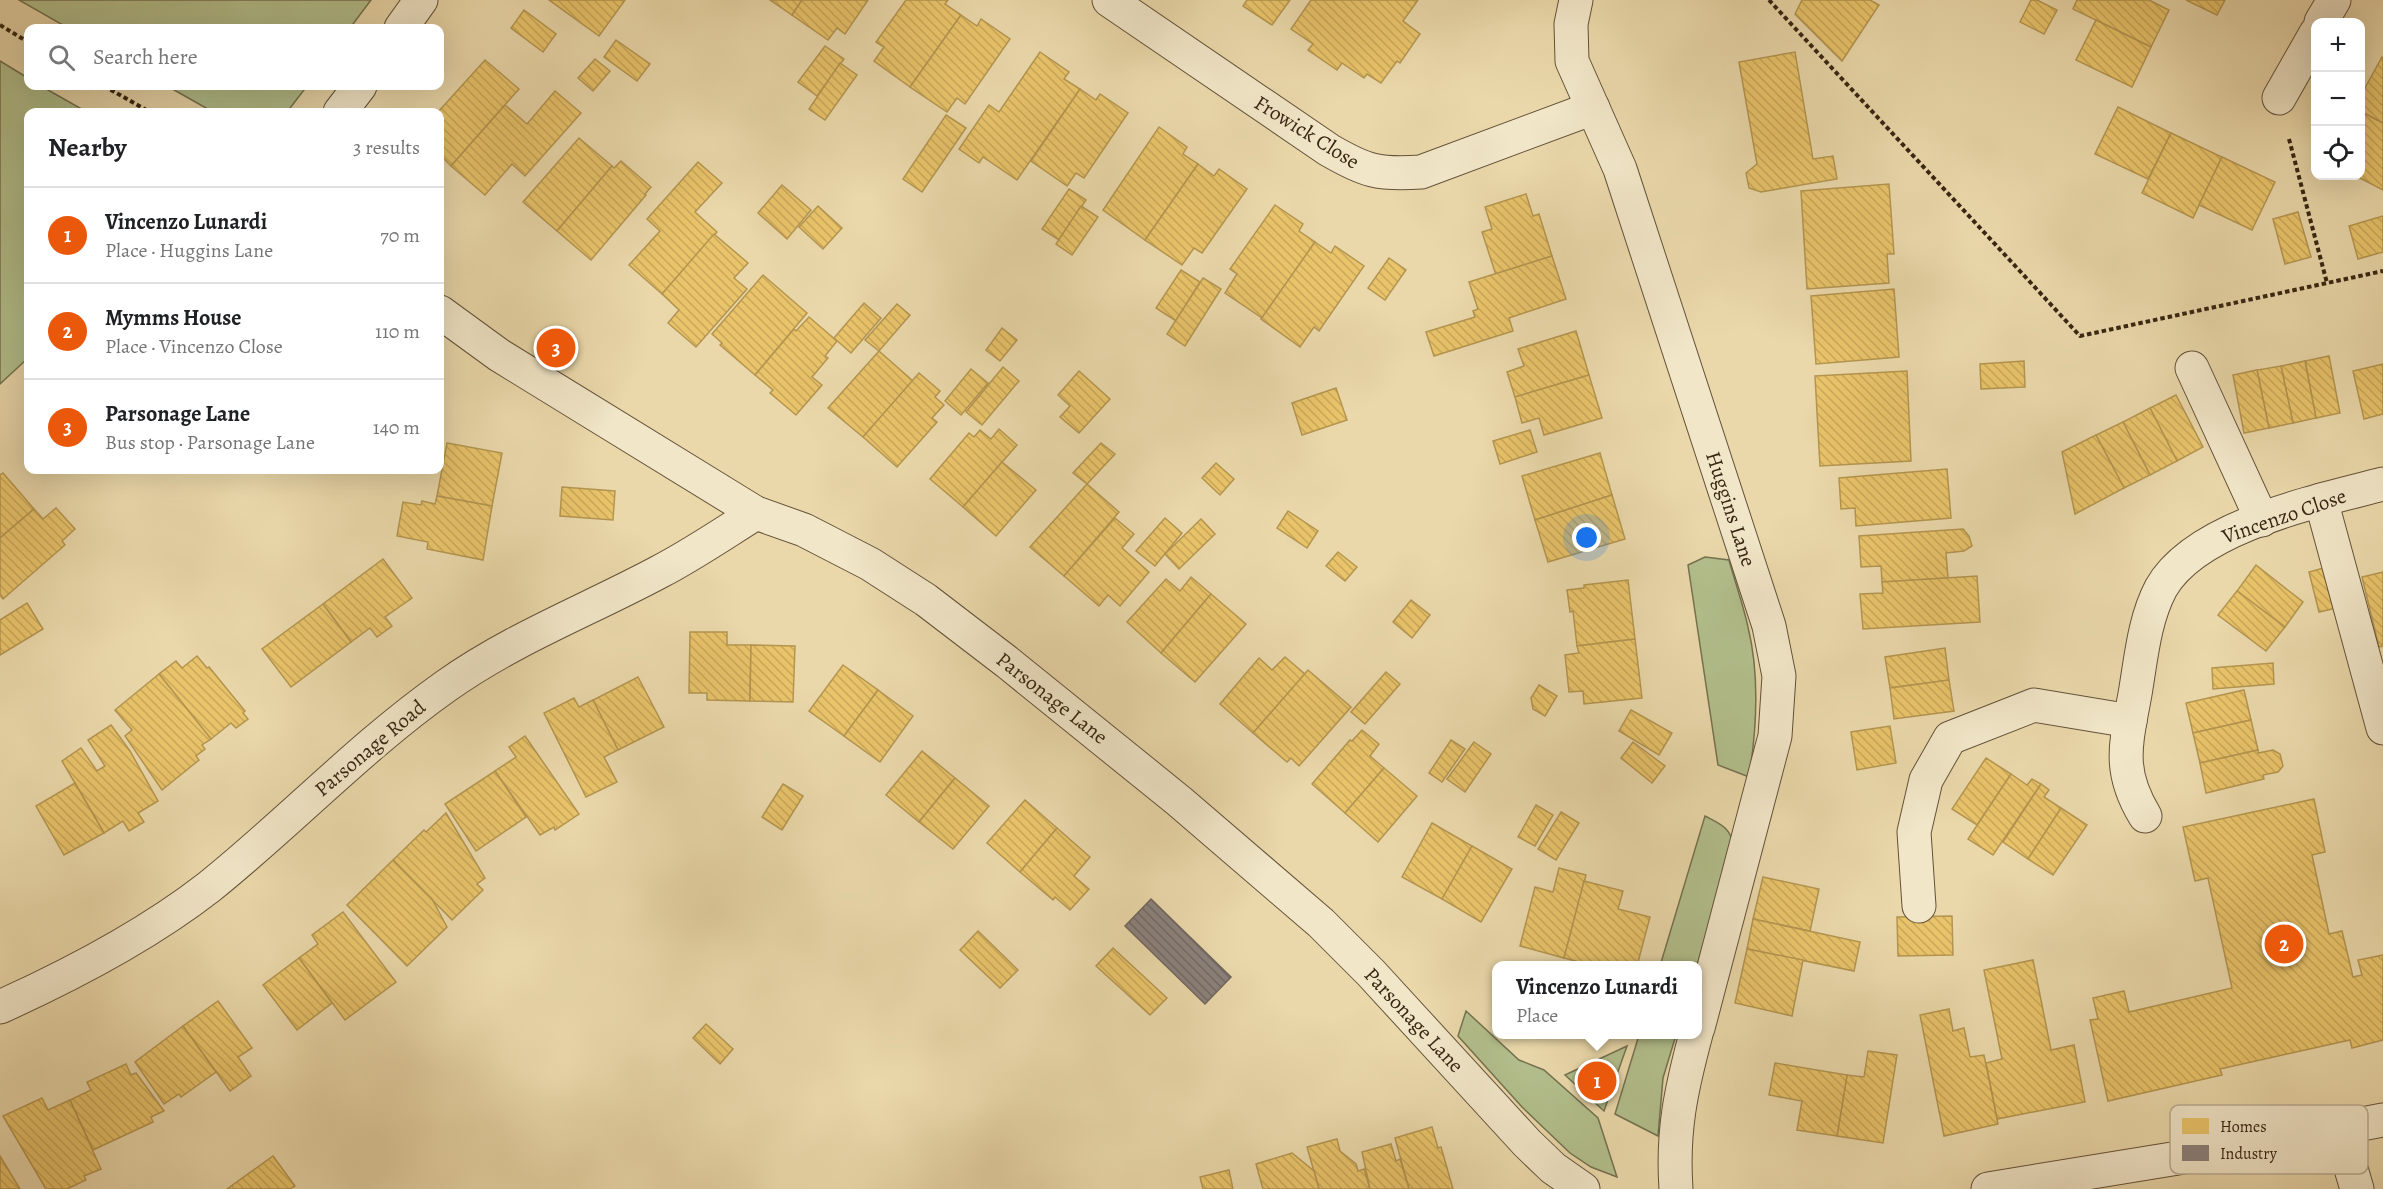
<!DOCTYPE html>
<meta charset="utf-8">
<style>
:root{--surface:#fff;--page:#f6f6f6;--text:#202124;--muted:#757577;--line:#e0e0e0;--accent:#ea580c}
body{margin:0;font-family:Alegreya,serif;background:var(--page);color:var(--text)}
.controls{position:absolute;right:18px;top:18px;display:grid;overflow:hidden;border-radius:12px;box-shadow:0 6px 24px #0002}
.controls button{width:54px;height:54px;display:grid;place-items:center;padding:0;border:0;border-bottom:2px solid var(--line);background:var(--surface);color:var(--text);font:30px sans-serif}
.you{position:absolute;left:1587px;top:538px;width:21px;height:21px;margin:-15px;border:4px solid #fff;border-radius:50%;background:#1a73e8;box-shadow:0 0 0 9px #1a73e833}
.badge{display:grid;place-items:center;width:39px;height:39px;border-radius:50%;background:var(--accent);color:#fff;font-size:20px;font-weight:700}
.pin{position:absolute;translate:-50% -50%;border:3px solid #fff;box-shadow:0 2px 6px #0006}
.popup{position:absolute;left:1492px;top:961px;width:210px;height:78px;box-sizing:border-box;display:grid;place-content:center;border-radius:12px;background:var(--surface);filter:drop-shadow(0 2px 4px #0005);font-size:20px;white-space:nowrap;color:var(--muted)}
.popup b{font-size:22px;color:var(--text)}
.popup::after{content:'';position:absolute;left:50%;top:100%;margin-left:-12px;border:12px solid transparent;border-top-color:var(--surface)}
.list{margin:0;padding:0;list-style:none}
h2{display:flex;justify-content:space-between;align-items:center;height:78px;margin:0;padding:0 24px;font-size:26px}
h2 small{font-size:20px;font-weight:400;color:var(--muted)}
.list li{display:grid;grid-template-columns:39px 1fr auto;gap:18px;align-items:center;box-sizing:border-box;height:96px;padding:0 24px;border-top:2px solid var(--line)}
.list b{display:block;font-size:22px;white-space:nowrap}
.list p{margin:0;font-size:20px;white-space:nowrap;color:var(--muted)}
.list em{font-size:20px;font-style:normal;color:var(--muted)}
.icon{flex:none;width:33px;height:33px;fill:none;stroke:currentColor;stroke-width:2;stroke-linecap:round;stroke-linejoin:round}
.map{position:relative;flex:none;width:2383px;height:1189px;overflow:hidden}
.search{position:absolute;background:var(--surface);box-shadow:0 6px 24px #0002;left:24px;top:24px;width:420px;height:66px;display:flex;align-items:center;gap:15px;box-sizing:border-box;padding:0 21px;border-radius:12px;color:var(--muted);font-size:22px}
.panel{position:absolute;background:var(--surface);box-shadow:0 6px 24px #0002;left:24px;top:108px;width:420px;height:366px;border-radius:12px}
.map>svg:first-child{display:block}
.grass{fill:#b2bf8c;stroke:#757250;stroke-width:1.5}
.homes{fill:url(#homes-back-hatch);stroke:#b49550;stroke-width:1.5}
.industry{fill:url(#industry-back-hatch);stroke:#71665c;stroke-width:1.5}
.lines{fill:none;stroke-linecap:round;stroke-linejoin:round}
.minor-casing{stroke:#645239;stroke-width:35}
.path{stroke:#382613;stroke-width:4;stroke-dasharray:4.5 3;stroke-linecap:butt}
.minor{stroke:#f1e6c8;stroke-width:33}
.labels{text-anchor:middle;stroke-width:6;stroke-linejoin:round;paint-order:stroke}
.street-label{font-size:21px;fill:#382613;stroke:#f1e6c8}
.key{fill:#f1e6c8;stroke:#baac92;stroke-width:1.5}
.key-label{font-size:16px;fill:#382613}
</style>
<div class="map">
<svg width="2383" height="1189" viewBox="0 0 2383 1189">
<defs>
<pattern id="homes-back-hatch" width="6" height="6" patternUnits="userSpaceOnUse" patternTransform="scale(1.5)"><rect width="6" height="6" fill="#e9c46a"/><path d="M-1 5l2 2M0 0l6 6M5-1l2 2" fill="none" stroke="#c9a85b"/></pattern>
<pattern id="industry-back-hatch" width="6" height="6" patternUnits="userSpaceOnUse" patternTransform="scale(1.5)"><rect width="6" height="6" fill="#8a817c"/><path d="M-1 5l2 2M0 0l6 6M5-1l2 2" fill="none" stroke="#726964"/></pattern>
</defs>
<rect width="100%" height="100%" fill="#ead8aa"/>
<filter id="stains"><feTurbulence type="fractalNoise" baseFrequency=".00333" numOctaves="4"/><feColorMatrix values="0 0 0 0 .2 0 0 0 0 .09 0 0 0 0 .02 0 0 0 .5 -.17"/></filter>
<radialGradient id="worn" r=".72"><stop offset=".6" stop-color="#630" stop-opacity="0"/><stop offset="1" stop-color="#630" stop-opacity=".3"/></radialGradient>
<g class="grass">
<path d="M19 0H371L350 28H68Z"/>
<path d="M0 61 28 78V86H41L87 112H28V358L0 384Z"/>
<path d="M167 86H307L287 112H213Z"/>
<path d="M1705 557 1729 560C1735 582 1743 604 1748 627 1760 676 1757 727 1749 777L1718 765 1688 565Z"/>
<path d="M1705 816C1720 824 1732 828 1733 847L1697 965 1660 966Z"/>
<path d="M1466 1011 1519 1060 1544 1070 1598 1118 1617 1177 1591 1167 1570 1153 1522 1107 1458 1036Z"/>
<path d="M1639 1035H1676L1663 1078 1658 1136 1615 1114Z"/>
<path d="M1627 1046 1604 1111 1565 1075Z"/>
</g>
<g class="homes">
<path d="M549 0H625L599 36Z"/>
<path d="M770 0H802L792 15Z"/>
<path d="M802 0H868L845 34 837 28 828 40 792 15Z"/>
<path d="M906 0H948L945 4 961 15 910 87 874 61 884 47 876 42Z"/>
<path d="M1247 0H1290L1272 25 1243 6Z"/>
<path d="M1311 0H1418L1403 21 1420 34 1400 63 1397 61 1381 83 1367 74 1364 78 1342 63 1337 70 1308 50 1313 44 1291 29Z"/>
<path d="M1802 0H1870L1879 5 1842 61 1795 14Z"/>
<path d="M2031 0H2037L2057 10 2044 34 2020 22Z"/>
<path d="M2077 0H2149L2169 10 2151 47 2073 9Z"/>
<path d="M2186 0H2225L2217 15Z"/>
<path d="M524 10 556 34 543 52 511 28Z"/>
<path d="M961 15 977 26 981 19 1010 39 965 104 957 98 947 112 910 87Z"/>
<path d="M2096 20 2151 47 2132 87 2076 60Z"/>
<path d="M616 40 650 64 637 81 604 57Z"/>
<path d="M825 46 844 59 817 96 798 82Z"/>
<path d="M1040 52 1069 72 1064 79 1080 89 1017 180 983 157 979 163 959 149 989 105 999 112Z"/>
<path d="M1795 52 1813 159 1833 156 1837 179 1761 192 1749 188 1746 173 1757 164 1739 62Z"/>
<path d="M2382 57 2383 58V123L2360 111V97Z"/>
<path d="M595 59 610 71 593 91 578 78Z"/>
<path d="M485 60 519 89 451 166 440 155 438 112Z"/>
<path d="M840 63 857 75 825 120 809 109Z"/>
<path d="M1080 89 1096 100 1100 94 1128 113 1084 178 1076 173 1067 186 1031 161Z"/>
<path d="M555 91 581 113 525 176 512 164 485 195 451 166 505 105 527 124Z"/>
<path d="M2118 107 2171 133 2148 179 2095 154Z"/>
<path d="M2360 111 2383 123V190L2356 176H2360Z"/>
<path d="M946 115 966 128 922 192 903 179Z"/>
<path d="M1159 127 1187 147 1183 154 1198 164 1145 240 1103 210Z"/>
<path d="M2171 133 2222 157 2193 218 2142 193Z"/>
<path d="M579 138 612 166 557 231 523 202Z"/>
<path d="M2222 157 2275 182 2252 230 2199 205Z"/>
<path d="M621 161 651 187 645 194 646 195 591 260 557 231 612 166 614 168Z"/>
<path d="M698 162 722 183 695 212 717 232 662 294 629 265 660 231 647 219Z"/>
<path d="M1198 164 1214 176 1219 169 1247 189 1202 253 1194 248 1182 265 1145 240Z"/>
<path d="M1889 184 1894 254H1887L1889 283 1807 289 1801 191Z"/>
<path d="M782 185 811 210 787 239 758 213Z"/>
<path d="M1069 189 1086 200 1059 240 1042 229Z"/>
<path d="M1526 194 1533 216 1539 214 1552 256 1496 275 1482 232 1492 229 1485 207Z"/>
<path d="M1275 205 1303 224 1299 231 1315 242 1262 318 1225 293 1237 274 1230 269Z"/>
<path d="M818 206 842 228 823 249 799 227Z"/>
<path d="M1081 206 1098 217 1072 255 1056 244Z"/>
<path d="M2298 212 2311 257 2285 264 2273 219Z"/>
<path d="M2383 216V252L2358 259 2349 226Z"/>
<path d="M714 234 748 263 734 278 747 289 696 347 668 323 679 310 662 294Z"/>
<path d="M1315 242 1331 253 1335 246 1364 266 1319 331 1314 327 1300 347 1261 319Z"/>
<path d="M1552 256 1566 299 1509 318 1513 331 1434 356 1426 332 1475 317 1473 311 1478 309 1469 282Z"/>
<path d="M1389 258 1406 270 1385 300 1368 288Z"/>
<path d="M1181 270 1200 282 1176 321 1156 308Z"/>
<path d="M763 275 807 313 755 375 720 345 722 343 712 334Z"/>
<path d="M1203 278 1221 289 1185 346 1167 334Z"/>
<path d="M1894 289 1899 357 1816 364 1811 296Z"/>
<path d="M864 303 881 318 851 353 834 338Z"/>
<path d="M897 304 910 315 879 351 865 340Z"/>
<path d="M809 317 837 341 825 356 828 358 812 377 822 385 796 415 770 393 773 390 755 375 794 329 796 331Z"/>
<path d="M1002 328 1017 340 1000 361 986 350Z"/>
<path d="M1576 331 1589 375 1515 397 1507 372 1524 366 1518 349Z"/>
<path d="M879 351 913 381 863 437 828 408Z"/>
<path d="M2329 356 2340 413 2316 418 2305 361Z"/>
<path d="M2024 361 2025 387 1981 389 1980 364Z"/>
<path d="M2305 361 2316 418 2293 423 2281 366Z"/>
<path d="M2383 364V414L2364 419 2353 371Z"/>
<path d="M2281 366 2293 423 2269 428 2257 370Z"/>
<path d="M1003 367 1019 381 982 425 966 412Z"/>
<path d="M971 369 988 383 961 415 945 401Z"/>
<path d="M2257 370 2269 428 2244 433 2233 375Z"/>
<path d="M1079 371 1110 399 1079 433 1060 417 1070 406 1058 395Z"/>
<path d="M1907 371 1911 461 1820 466 1815 376Z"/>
<path d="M919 373 940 391 935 397 944 405 932 418 937 422 897 467 863 437Z"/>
<path d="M1589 375 1602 418 1544 435 1539 418 1522 423 1515 397Z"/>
<path d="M1336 388 1347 420 1302 435 1292 403Z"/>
<path d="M2176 395 2203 447 2177 461 2150 408Z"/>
<path d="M2150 408 2177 461 2150 475 2123 422Z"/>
<path d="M2123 422 2150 475 2124 488 2096 435Z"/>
<path d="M999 429 1017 445 963 507 930 479 969 433 974 437 980 430 991 439Z"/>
<path d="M1530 430 1537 452 1500 464 1493 441Z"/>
<path d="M2096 435 2124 488 2075 514 2062 452Z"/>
<path d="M447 443 502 453 492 506 437 496Z"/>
<path d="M1101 443 1115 454 1087 484 1073 473Z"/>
<path d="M1600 453 1612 495 1535 520 1522 476Z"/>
<path d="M1002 462 1036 490 996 536 963 507Z"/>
<path d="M1216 463 1234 479 1220 495 1202 478Z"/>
<path d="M1947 469 1951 518 1856 526 1855 508 1841 509 1839 478Z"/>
<path d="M3 473 34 509 0 538V475Z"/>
<path d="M1087 484 1119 512 1064 576 1030 547Z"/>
<path d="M562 487 615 491 613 520 560 516Z"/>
<path d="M1612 495 1625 539 1548 562 1535 520Z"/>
<path d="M437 496 492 506 483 560 427 549 428 542 397 536 403 502 421 505 422 501 435 504Z"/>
<path d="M56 508 75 529 62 541 65 545 3 599 0 595V538L34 509 43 519Z"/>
<path d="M1288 511 1318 531 1307 548 1277 528Z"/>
<path d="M1115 518 1134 534 1122 548 1149 572 1120 606 1108 595 1099 606 1064 576Z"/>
<path d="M1165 518 1182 533 1155 566 1136 551Z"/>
<path d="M1201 519 1215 534 1179 569 1165 554Z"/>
<path d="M1963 529 1969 536 1972 546 1964 551 1946 553 1948 578 1882 582 1881 566 1861 567 1859 536Z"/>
<path d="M1338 552 1357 567 1345 581 1326 566Z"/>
<path d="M383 559 412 598 385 617 392 626 377 637 370 628 351 642 323 604Z"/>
<path d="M2256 565 2303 602 2285 627 2237 591Z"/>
<path d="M2331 566 2341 607 2319 612 2309 572Z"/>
<path d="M2383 572V646L2379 647 2362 577Z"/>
<path d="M1977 576 1980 622 1863 629 1860 594 1883 593 1882 582Z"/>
<path d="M1191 577 1211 594 1161 653 1127 622 1166 579 1180 591Z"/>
<path d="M1628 580 1635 639 1577 646 1573 611 1570 612 1567 590 1584 588V585Z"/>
<path d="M2237 591 2285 627 2266 651 2218 615Z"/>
<path d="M1211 594 1246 624 1195 682 1161 653Z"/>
<path d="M1411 600 1430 615 1412 638 1393 622Z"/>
<path d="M27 603 43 629 0 655V620Z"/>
<path d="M323 604 351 642 291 687 262 649Z"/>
<path d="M690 632H727V645H751L750 701 707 700V693H689Z"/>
<path d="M1635 639 1642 698 1584 704 1583 691 1569 692 1565 655 1579 653 1577 646Z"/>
<path d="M751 645 795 646 793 702 750 701Z"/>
<path d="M1945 648 1949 680 1890 688 1885 657Z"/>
<path d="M197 656 207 668 209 667 245 711 243 713 248 719 236 728 231 723 211 739 159 674 176 661 182 668Z"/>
<path d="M1285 657 1305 674 1253 733 1220 704 1259 658 1272 670Z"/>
<path d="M2273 663 2274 684 2213 689 2212 668Z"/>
<path d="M843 665 878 690 844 736 809 711Z"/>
<path d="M1308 670 1351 707 1299 766 1291 758 1287 762 1253 733Z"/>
<path d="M1386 672 1400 684 1365 724 1351 712Z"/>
<path d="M159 674 211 739 202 745 205 749 196 756 199 760 162 790 125 736 132 730 115 710Z"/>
<path d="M638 677 664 727 618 750 593 700Z"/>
<path d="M1949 680 1954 711 1894 719 1890 688Z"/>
<path d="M1539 685 1557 696 1545 716 1533 709 1531 698Z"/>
<path d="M878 690 913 716 880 762 844 736Z"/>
<path d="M2244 690 2251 720 2193 733 2186 703Z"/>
<path d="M574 698 579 707 593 700 618 750 604 757 617 782 586 797 544 713Z"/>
<path d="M1631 710 1672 733 1659 755 1619 731Z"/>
<path d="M2251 720 2258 750 2200 763 2193 733Z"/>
<path d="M111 725 130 751 158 801 138 813 144 822 129 831 123 821 104 833 62 761 81 748 97 771 105 766 88 740Z"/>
<path d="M1890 726 1896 763 1857 770 1851 732Z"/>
<path d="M1362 730 1379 744 1370 756 1384 768 1345 813 1312 784 1350 740 1352 741Z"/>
<path d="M525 736 579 814 555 830 554 827 540 835 495 771 516 757 509 747Z"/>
<path d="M1451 740 1465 749 1442 782 1429 773Z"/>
<path d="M1474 742 1491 754 1465 792 1447 779Z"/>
<path d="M1633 742 1665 766 1652 783 1621 758Z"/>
<path d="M2258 750V753L2273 750 2280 754 2283 766 2278 772 2263 775 2264 779 2206 793 2200 763Z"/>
<path d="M922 751 955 778 919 822 886 795Z"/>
<path d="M1986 758 2011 774 1977 825 1952 809Z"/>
<path d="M1384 768 1417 796 1378 842 1345 813Z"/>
<path d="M495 771 526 817 476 851 445 804Z"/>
<path d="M2011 774 2027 785 2032 779 2041 784 1993 855 1968 839Z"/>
<path d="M955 778 989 806 953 849 919 822Z"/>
<path d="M75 783 104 833 64 855 36 806Z"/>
<path d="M783 784 803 796 782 830 762 817Z"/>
<path d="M2041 784 2049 790 2044 797 2061 808 2028 859 2003 842Z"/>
<path d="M2314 799 2325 852 2312 855 2329 934 2342 931 2353 977 2362 975 2358 960 2383 955V1040L2352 1048 2350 1040 2220 1069 2222 1075 2108 1101 2090 1020 2098 1019 2093 998 2124 991 2129 1012 2232 988 2208 878 2195 881 2183 827Z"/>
<path d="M1025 800 1057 828 1020 872 987 843Z"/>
<path d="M1536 805 1553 815 1535 846 1518 837Z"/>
<path d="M2061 808 2087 825 2053 875 2028 859Z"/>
<path d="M1561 812 1579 823 1556 860 1538 849Z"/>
<path d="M446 813 485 878 477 884 483 890 452 920 393 860 424 830 426 832Z"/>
<path d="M1432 823 1472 846 1442 899 1402 877Z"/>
<path d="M1057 828 1090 857 1074 876 1089 889 1070 910 1055 897 1053 900 1020 872Z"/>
<path d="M1472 846 1512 869 1481 922 1442 899Z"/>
<path d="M393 860 432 899 447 927 407 966 347 905Z"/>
<path d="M1559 868 1586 875 1564 958 1520 946 1535 887 1553 892Z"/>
<path d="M1763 877 1819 889 1810 931 1753 919Z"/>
<path d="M1584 881 1623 891 1618 909 1650 917 1637 966H1594L1564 958Z"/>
<path d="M343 912 396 982 345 1020 299 958 318 944 312 935Z"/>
<path d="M1952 916 1953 955 1898 956 1897 917Z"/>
<path d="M1753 919 1860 942 1854 971 1747 949Z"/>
<path d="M978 931 1018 970 1000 988 960 950Z"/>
<path d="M1113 948 1167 998 1150 1015 1096 966Z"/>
<path d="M1747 949 1803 960 1792 1016 1735 1003Z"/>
<path d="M299 958 332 1003 297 1030 263 985Z"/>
<path d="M2033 960 2051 1050 2074 1045 2085 1102 1997 1119 1986 1063 2002 1059 1984 970Z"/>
<path d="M218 1001 252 1048 238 1057 251 1076 230 1091 183 1026Z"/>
<path d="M1949 1009 1953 1031 1964 1028 1970 1057 1984 1055 1998 1124 1944 1136 1920 1015Z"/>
<path d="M706 1024 733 1049 720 1064 693 1038Z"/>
<path d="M183 1026 216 1072 181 1097 179 1094 164 1104 135 1062Z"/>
<path d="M1868 1051 1897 1055 1883 1143 1837 1136 1847 1075 1864 1077Z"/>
<path d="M1775 1063 1847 1075 1837 1136 1797 1130 1802 1101 1769 1095Z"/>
<path d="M126 1064 131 1075 136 1073 164 1111 151 1117 153 1122 93 1150 70 1100 91 1090 87 1082Z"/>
<path d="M42 1098 48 1110 70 1100 101 1169 84 1176 86 1180 67 1189H46L3 1116Z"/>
<path d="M1432 1127 1438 1148 1441 1147 1453 1189H1409L1395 1138Z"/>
<path d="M1337 1139 1340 1151 1356 1164 1358 1171 1364 1169 1370 1189H1319L1307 1147Z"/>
<path d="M1391 1144 1396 1161 1400 1159 1409 1189H1370L1362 1152Z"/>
<path d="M1292 1153 1314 1171 1319 1189H1263L1256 1164Z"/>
<path d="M0 1156 20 1189H0Z"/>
<path d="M273 1156 295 1186 290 1189H227Z"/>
<path d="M1229 1170 1233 1189H1203L1200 1177Z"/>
</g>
<path class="industry" d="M1151 899 1231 977 1205 1004 1125 926Z"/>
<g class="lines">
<g class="minor-casing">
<g id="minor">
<path d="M1109 0 1329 150C1365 171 1378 175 1421 172L1593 108"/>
<path d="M1576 0 1571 24 1572 61 1620 169 1769 626 1779 676 1775 736 1698 1028"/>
<path d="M2321 22 2334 0"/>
<path d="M401 28 421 0"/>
<path d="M2279 98 2316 33"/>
<path d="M340 112 360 86"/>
<path d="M440 312 499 355 756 513 804 530 870 564 926 600 1007 662 1179 801 1321 923 1371 973 1527 1143 1553 1168 1583 1189"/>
<path d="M2192 368 2262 520"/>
<path d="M2321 500 2383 728"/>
<path d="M2145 816C2117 770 2126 744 2135 694 2141 659 2144 620 2161 588 2196 526 2318 501 2383 484"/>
<path d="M1919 906 1914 832 1926 780 1950 738 2034 705 2130 721"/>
<path d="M0 1007C73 974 146 936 209 887 290 822 361 746 446 686 512 639 588 610 659 572 692 555 724 533 756 513"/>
<path d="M2339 1128 2357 1189"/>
<path d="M1676 1189C1672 1131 1681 1090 1696 1034"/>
<path d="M1988 1189 2215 1152 2383 1120"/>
</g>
</g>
<g class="path">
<path d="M1769 0 2080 336 2383 271"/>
<path d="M0 25 28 42"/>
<path d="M104 86 150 112"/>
<path d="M2289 139 2327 283"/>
</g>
<use href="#minor" class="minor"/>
</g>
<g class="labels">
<g class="street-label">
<text transform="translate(1307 132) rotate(32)" y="7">Frowick Close</text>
<text transform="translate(1731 509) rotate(72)" y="7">Huggins Lane</text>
<text transform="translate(2284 516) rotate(-19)" y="7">Vincenzo Close</text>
<text transform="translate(1052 698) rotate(38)" y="7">Parsonage Lane</text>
<text transform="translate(370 748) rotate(-40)" y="7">Parsonage Road</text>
<text transform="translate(1414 1020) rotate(47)" y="7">Parsonage Lane</text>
</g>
</g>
<rect x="2170" y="1105" width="198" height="69" rx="9" class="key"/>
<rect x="2182" y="1118" width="27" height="16" fill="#e9c46a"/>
<rect x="2182" y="1145" width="27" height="16" fill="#8a817c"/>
<g class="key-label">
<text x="2220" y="1132">Homes</text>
<text x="2220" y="1159">Industry</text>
</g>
<rect width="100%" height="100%" filter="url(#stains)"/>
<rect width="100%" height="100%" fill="url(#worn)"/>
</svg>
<div class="controls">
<button>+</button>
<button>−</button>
<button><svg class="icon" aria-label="locate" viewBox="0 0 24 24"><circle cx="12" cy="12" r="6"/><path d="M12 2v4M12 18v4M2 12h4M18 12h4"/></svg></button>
</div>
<div class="you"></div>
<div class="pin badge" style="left:1597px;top:1081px">1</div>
<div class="popup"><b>Vincenzo Lunardi</b>Place</div>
<div class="pin badge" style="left:2284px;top:944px">2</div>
<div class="pin badge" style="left:556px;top:348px">3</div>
<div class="search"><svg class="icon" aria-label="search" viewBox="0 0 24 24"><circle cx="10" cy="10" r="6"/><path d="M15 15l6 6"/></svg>Search here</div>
<section class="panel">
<h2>Nearby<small>3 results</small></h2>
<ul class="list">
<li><span class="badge">1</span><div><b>Vincenzo Lunardi</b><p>Place · Huggins Lane</p></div><em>70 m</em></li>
<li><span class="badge">2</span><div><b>Mymms House</b><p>Place · Vincenzo Close</p></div><em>110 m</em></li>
<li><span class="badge">3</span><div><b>Parsonage Lane</b><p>Bus stop · Parsonage Lane</p></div><em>140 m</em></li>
</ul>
</section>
</div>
